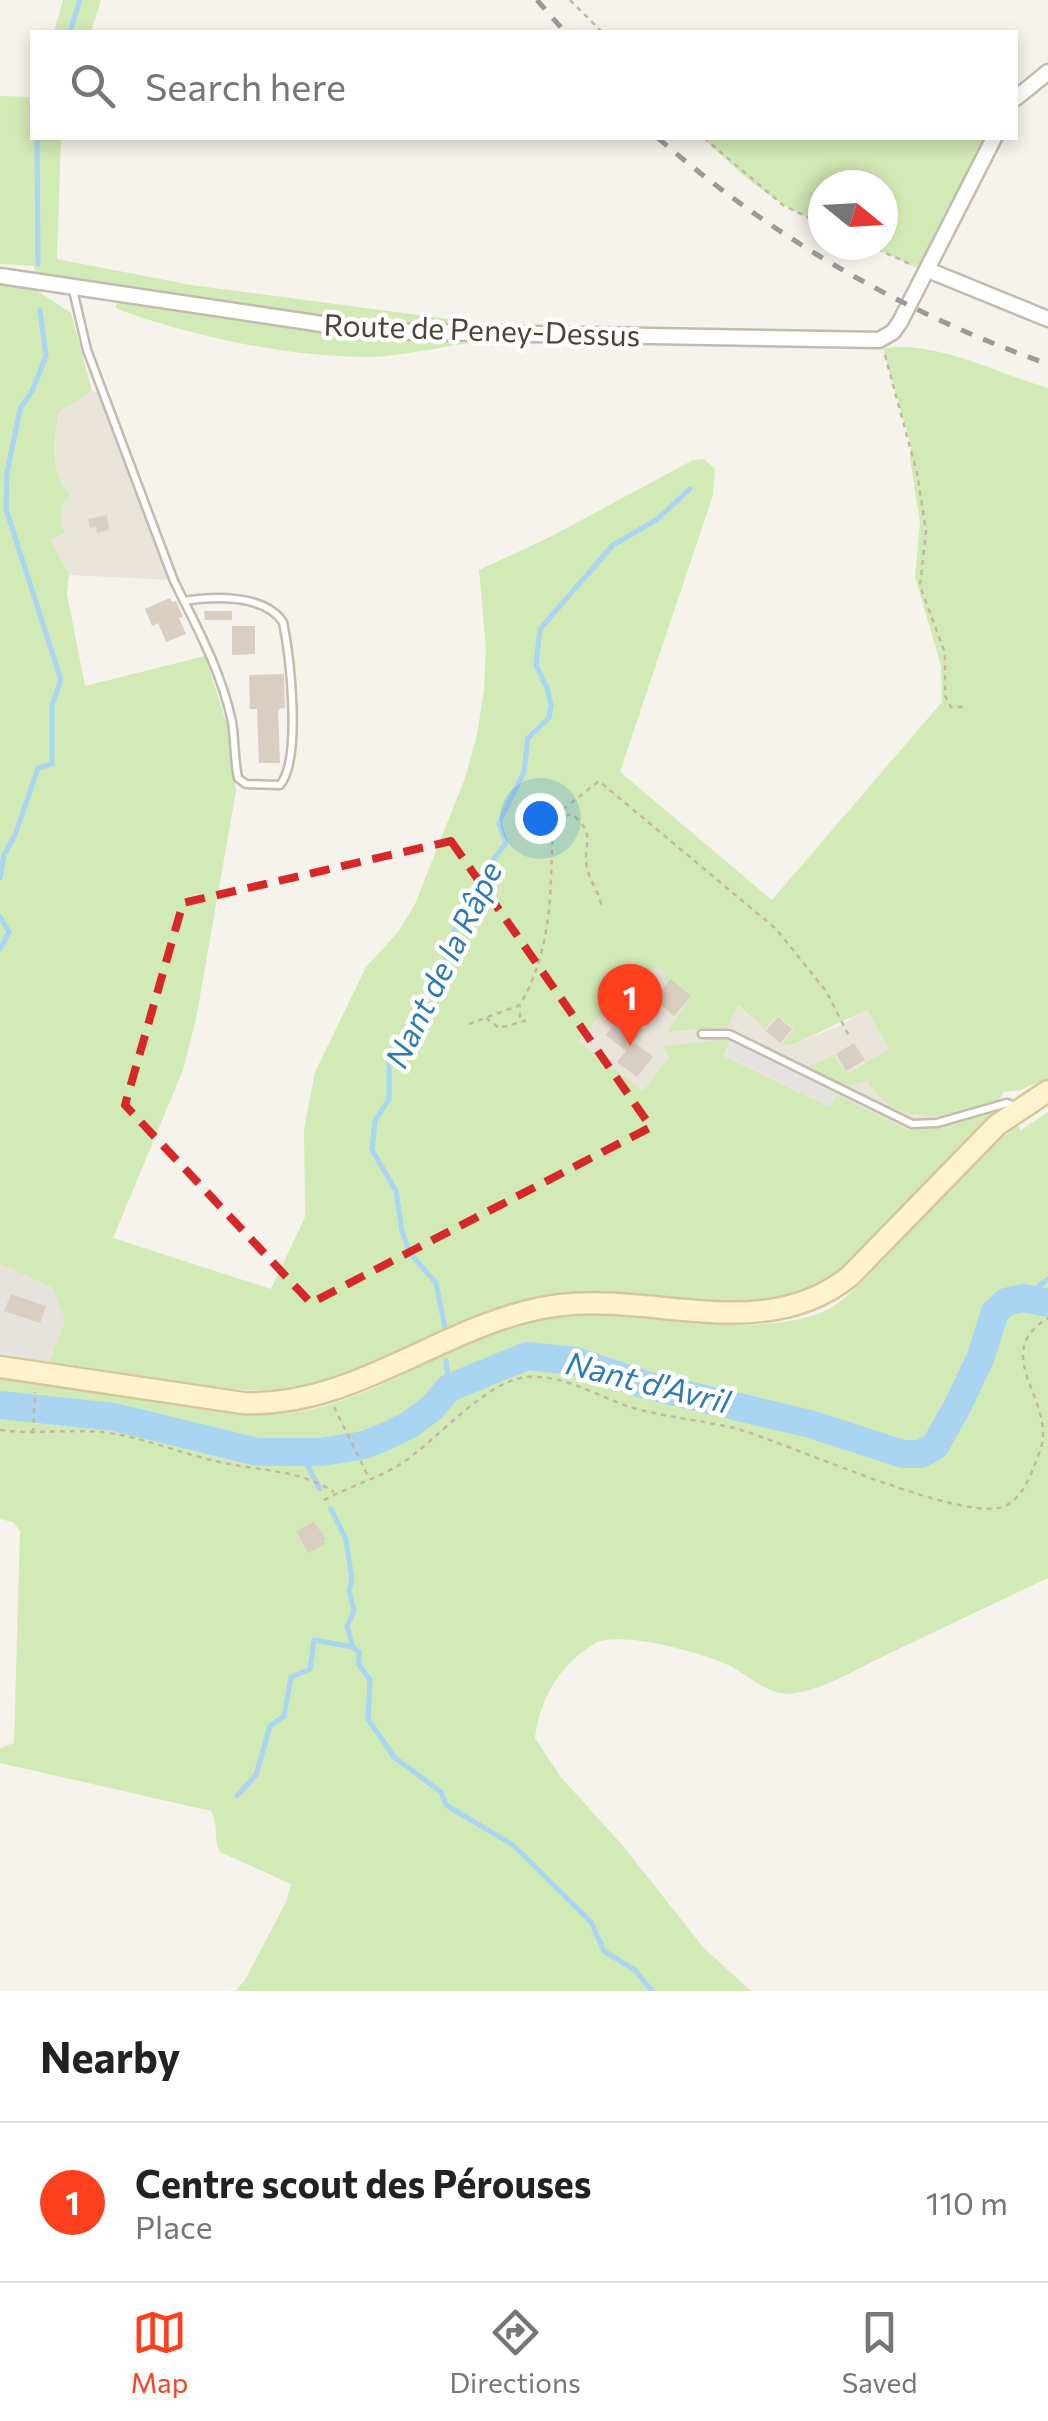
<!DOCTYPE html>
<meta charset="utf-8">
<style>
:root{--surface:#fff;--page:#f2f2f2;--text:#222;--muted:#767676;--line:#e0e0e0;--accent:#fc3f1d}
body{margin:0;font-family:Commissioner,sans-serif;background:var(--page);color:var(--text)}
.compass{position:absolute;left:808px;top:170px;width:90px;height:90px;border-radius:50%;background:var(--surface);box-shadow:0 5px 15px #0003;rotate:108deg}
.you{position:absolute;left:540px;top:818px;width:35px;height:35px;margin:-25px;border:8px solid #fff;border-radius:50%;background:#1a73e8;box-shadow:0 0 0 15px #1a73e833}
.badge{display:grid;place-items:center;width:65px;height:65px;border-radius:50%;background:var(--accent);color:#fff;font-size:32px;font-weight:700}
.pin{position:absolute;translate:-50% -82px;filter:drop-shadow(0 2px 5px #0008)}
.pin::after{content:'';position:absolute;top:52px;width:35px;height:30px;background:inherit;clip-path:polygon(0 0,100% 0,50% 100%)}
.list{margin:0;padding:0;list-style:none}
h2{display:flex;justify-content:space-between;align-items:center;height:130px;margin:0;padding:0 40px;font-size:42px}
h2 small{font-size:32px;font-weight:400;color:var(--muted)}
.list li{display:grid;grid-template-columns:65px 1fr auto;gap:30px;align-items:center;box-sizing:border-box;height:160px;padding:0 40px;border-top:2px solid var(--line)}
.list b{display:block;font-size:38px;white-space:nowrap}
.list p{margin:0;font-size:32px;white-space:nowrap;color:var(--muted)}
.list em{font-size:32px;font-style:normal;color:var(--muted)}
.icon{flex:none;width:55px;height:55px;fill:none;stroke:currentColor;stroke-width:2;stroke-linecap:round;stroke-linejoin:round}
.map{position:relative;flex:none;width:1048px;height:1991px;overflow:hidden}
.search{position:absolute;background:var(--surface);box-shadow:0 5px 15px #0003;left:30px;right:30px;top:30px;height:110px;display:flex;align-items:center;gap:25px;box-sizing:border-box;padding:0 35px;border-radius:0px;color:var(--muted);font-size:38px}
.sheet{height:290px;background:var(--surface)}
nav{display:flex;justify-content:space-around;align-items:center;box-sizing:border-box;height:140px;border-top:2px solid var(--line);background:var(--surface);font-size:28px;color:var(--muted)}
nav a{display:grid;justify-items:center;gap:5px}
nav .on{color:var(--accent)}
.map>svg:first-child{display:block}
.residential{fill:#eae5da}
.industrial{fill:#e6e2dd}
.green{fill:#d2eab5;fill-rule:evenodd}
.parking{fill:#e5e3e0}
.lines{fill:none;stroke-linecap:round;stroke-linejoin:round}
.stream{stroke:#a9d4f2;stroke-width:5}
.river{stroke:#a9d4f2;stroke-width:28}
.building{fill:#d8cfc1}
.lane-casing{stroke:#c2bbae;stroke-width:11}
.street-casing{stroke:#c2bbae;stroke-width:19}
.secondary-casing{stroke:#d6c79b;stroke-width:25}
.path{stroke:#c4b79f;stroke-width:2.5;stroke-dasharray:5 5;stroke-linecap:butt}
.lane{stroke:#fff;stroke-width:6}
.street{stroke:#fff;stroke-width:14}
.secondary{stroke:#fff3cd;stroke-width:20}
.rail{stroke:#9a9a9a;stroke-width:5;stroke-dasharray:12 12;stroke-linecap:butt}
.marked{fill:none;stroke:#d62828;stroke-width:8;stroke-dasharray:20 12;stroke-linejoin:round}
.labels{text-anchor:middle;stroke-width:9;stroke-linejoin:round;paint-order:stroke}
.street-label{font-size:30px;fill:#4b4439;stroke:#fff}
.water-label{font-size:32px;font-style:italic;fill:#2e7ab2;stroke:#fff}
</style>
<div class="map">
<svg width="1048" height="1991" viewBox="0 0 1048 1991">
<rect width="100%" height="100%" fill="#f6f3ec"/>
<g class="residential">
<path d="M54 385 99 392 170 580 69 575 34 509Z"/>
<path d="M600 894 694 967 765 1029 778 1015 795 1029 783 1043 792 1045 841 1025 867 1009 896 1062 914 1116H940L937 1142 674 1111 470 1100Z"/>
</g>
<path class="industrial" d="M0 1264 53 1288 65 1321 49 1362 0 1357Z"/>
<g class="green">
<path d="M63 0H101L91 32H54Z"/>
<path d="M0 96 32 97V138H61L57 259 191 285 486 324 408 322 406 327 378 326 35 275 34 266 0 264Z"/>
<path d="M712 138H985L919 269 868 245H883V185H823V225C778 206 740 175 706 140Z"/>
<path d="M0 282 33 288 71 313 92 391 59 412C52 438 50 475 70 496 56 507 60 517 65 533L50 539 69 575 67 594 85 686 205 656 230 734 236 791 196 1019 183 1070 113 1238 271 1289 305 1217 304 1129 315 1072 366 967 399 931 415 904 465 778 477 735 484 690 486 649 479 570 550 537 693 460 704 459 715 469 713 495 620 772 772 900 942 702 941 666 915 577 920 523 910 458 911 446 883 349C930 338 1002 375 1048 388V1078L1021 1090 1003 1092 994 1112 861 1251 841 1271 813 1290 776 1300 703 1301 597 1292 535 1298 466 1323 346 1376 278 1391 225 1389 49 1362 65 1321 53 1288 0 1264ZM657 966 666 974 664 979 668 983 671 979 691 996 667 1032 728 1026 738 1005 765 1029 778 1015 794 1029 782 1044 792 1045 867 1010 889 1049 847 1074 833 1055 809 1068 845 1088 867 1080C884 1110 908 1117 940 1116L939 1128 908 1130 837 1095 830 1107 723 1056 730 1039 663 1046 669 1058 643 1091 578 1041 612 1001 643 1026 657 1006 650 999 645 1004 634 994Z"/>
<path d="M119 301 354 336 470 343C442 347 414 353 386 356 307 362 188 336 115 308Z"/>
<path d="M1048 1112V1578C993 1604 937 1630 882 1657 855 1670 826 1688 797 1693 769 1698 751 1676 728 1665 703 1653 618 1629 594 1644 559 1665 540 1699 535 1738L560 1776 623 1846 703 1947 751 1991H235L245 1980 286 1902 291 1884 220 1852C213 1838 219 1825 211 1811L0 1763V1748L14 1743 20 1531 13 1522 0 1519V1378C55 1384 110 1393 165 1402 200 1407 236 1416 271 1415 376 1410 460 1326 565 1316 643 1310 738 1339 815 1315 834 1309 849 1294 864 1280L995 1143 1018 1126 1021 1130Z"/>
</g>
<path class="parking" d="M736 1038 839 1090 830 1107 728 1055Z"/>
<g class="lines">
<g class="stream">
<path d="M70 32 80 0"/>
<path d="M37 138 38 264"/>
<path d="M0 878 4 855 15 835 38 768 52 764V705L61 680 6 509 7 473 20 409 32 391 46 356 40 310"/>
<path d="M0 917 9 932 0 949"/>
<path d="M1023 1298 1048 1279"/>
<path d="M445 1328 436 1283 410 1253 402 1231 396 1191 372 1150 375 1121 389 1099V1064L423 999 436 987 455 929 480 878 506 843 499 823 524 772 528 738 549 718 551 705 547 688 536 665 540 629 613 545 656 520 690 489"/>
<path d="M446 1361 449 1388"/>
<path d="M301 1453 320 1489"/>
<path d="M331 1509 346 1539 352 1580 349 1590 354 1611 347 1626 353 1647 359 1652V1665L370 1680 368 1719 394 1757 441 1792 446 1805 513 1845 591 1922 604 1951 635 1970 652 1991"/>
<path d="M237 1796 256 1775 270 1726 284 1716 291 1677 310 1669 314 1640 353 1647"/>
</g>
<path class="river" d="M0 1405 114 1417 257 1452H322L364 1445 382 1438 409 1425 432 1408 449 1388 527 1356 576 1361 646 1385 810 1424 903 1454H921L935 1446 957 1407 980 1359 995 1312 1006 1302 1023 1298 1048 1303"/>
</g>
<g class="building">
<path d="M107 515 109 530 97 533 96 527 90 528 88 519Z"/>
<path d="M170 598 172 602 176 601 183 617 179 618 186 634 166 642 158 623 152 626 145 609Z"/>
<path d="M204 611H232V620H205Z"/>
<path d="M232 626H255V654L232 655Z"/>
<path d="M284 674 285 708 278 709 280 763H259L257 709H250L249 675Z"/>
<path d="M671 979 691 996 674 1016 654 999Z"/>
<path d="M622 1014 643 1030 634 1042 653 1057 637 1077 617 1062 626 1051 606 1035Z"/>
<path d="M778 1017 792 1029 780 1043 766 1031Z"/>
<path d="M854 1043 865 1060 846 1071 836 1054Z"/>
<path d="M11 1294 46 1306 40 1323 4 1311Z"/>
<path d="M314 1522 326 1539 323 1540 325 1544 308 1553 296 1531Z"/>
</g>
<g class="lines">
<g class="lane-casing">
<g id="lane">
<path d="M73 290 87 350 174 581C196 625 222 673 232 722 235 740 234 759 238 778L246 784 280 785C302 759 290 656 283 622 264 594 213 596 184 601"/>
<path d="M702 1034H729L912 1124 937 1123 1007 1103 1014 1106"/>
</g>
</g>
<g class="street-casing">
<g id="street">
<path d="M1016 98 1048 72"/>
<path d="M928 270 1048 319"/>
<path d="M0 276 369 331 879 340 893 332 900 322 994 138"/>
</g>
</g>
<g class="secondary-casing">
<path id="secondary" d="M0 1367 243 1403C359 1408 449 1318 561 1305 658 1294 766 1344 850 1276L997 1125 1048 1091"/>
</g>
<g class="path">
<path d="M570 0 602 32"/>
<path d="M704 138 783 205 823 225"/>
<path d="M868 245 912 265"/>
<path d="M885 355 917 473 926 531 920 586 945 653V696L951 707H967"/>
<path d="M563 808 564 816 572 814C598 836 582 843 587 868 590 882 600 893 602 908"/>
<path d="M486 1018 499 1028 525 1021 520 1019V1007"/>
<path d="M469 1024 520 1005C555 944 550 884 553 817L599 781 776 929 826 991 849 1036"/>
<path d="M334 1407 368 1476"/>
<path d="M0 1430C36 1435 72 1428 109 1433 150 1439 189 1457 230 1464 266 1471 302 1471 334 1492"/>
<path d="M33 1433 35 1392"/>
<path d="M324 1500C348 1487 376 1479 399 1465 435 1443 487 1378 529 1377 565 1375 597 1396 630 1407 664 1417 699 1420 734 1428 782 1440 971 1528 1007 1505 1021 1497 1027 1483 1033 1469 1037 1458 1044 1445 1043 1433 1043 1391 995 1350 1048 1318"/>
</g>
<use href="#lane" class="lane"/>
<use href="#street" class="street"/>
<use href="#secondary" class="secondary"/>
<g class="rail">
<path d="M537 0 565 32"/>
<path d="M658 138C773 238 903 313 1048 364"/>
</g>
</g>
<path class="marked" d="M451 841 651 1127 311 1303 125 1105 183 903Z"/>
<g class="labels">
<g class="street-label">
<text transform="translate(482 331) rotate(2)" y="10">Route de Peney-Dessus</text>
</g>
<g class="water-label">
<text transform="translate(444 965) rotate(-64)" y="11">Nant de la Râpe</text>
<text transform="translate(648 1383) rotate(14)" y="11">Nant d'Avril</text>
</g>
</g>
</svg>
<svg class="compass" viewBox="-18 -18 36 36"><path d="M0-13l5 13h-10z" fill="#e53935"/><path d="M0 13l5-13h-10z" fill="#767676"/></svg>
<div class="you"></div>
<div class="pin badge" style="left:630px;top:1046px">1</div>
<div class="search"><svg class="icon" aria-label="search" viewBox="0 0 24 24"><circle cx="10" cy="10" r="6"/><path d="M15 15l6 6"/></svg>Search here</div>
</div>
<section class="sheet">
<h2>Nearby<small></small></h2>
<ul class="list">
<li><span class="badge">1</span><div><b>Centre scout des Pérouses</b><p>Place</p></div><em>110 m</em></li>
</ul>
</section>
<nav>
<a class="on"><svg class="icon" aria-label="map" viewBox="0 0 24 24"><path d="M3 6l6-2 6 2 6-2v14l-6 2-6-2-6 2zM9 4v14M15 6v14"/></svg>Map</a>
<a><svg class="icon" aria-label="directions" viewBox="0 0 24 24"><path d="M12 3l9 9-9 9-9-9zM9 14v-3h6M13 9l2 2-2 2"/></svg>Directions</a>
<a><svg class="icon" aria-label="saved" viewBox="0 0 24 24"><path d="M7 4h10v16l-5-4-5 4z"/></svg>Saved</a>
</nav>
